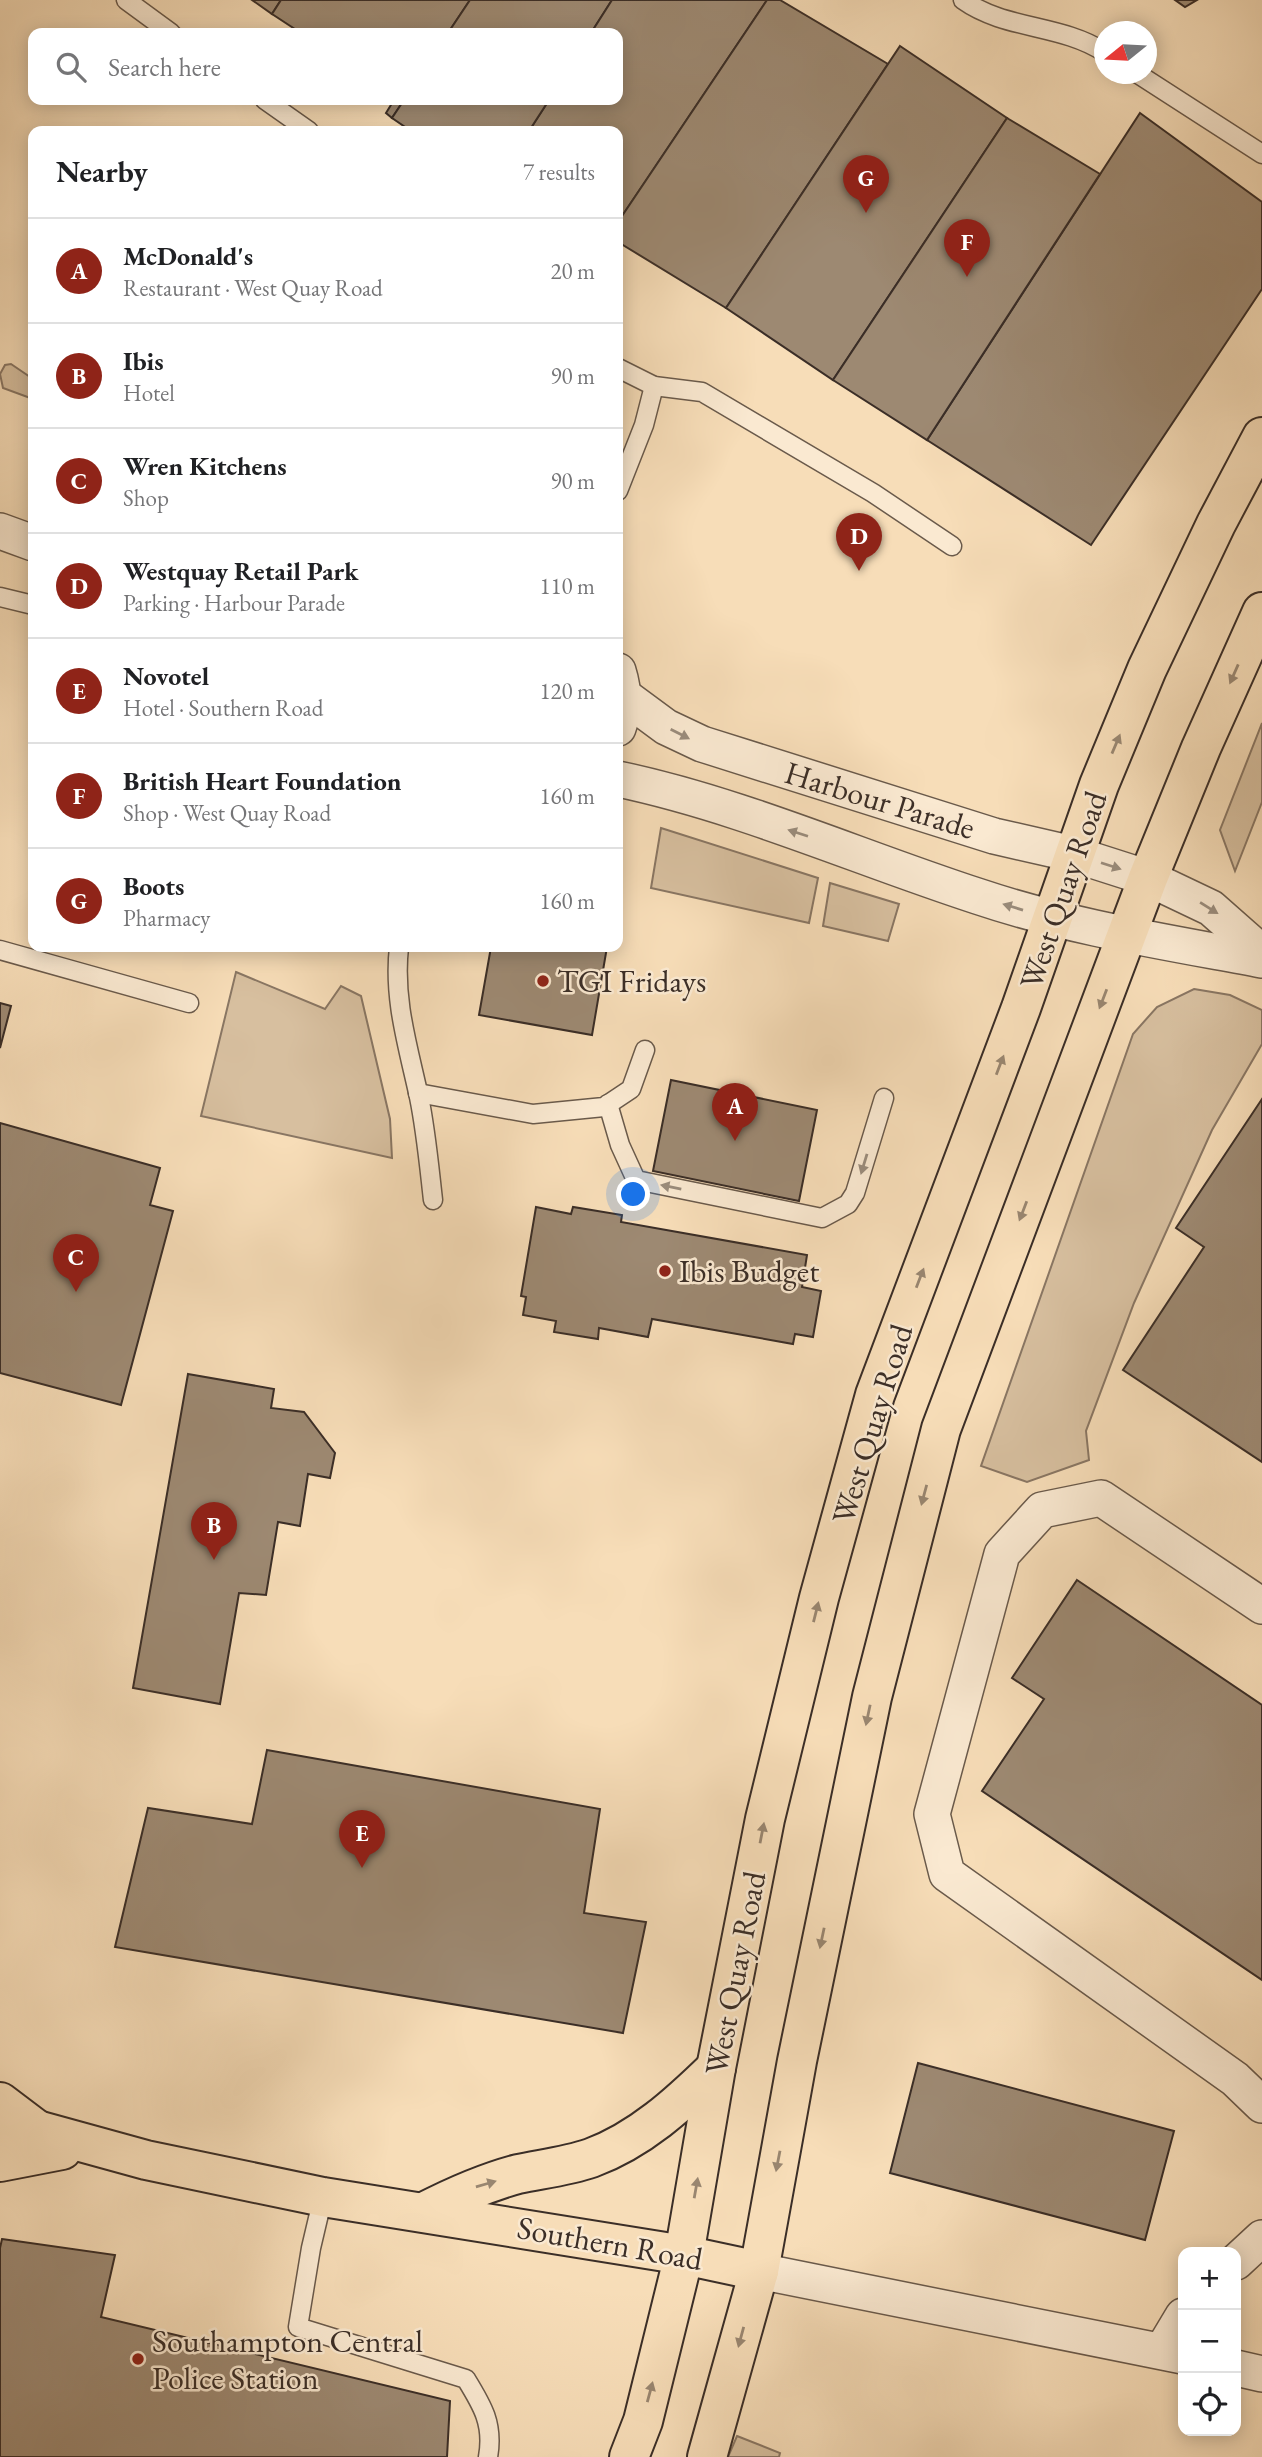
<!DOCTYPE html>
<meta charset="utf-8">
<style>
:root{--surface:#fff;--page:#f6f6f6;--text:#202124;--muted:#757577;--line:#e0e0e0;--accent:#8f2418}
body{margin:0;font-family:"EB Garamond",serif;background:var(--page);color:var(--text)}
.controls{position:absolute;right:21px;bottom:21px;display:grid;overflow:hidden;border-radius:14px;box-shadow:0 4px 18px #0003}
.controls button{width:63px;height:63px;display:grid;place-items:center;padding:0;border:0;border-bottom:2px solid var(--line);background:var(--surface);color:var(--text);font:35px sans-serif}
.compass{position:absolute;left:1094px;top:21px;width:63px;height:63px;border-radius:50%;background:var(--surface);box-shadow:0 4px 18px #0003;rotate:252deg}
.you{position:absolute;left:634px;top:1195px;width:24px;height:24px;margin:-18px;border:5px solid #fff;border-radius:50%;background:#1a73e8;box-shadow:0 0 0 10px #1a73e833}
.badge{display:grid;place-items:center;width:46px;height:46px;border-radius:50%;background:var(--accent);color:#fff;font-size:23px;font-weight:700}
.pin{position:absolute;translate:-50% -58px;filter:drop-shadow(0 2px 4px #0008)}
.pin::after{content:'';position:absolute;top:37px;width:24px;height:21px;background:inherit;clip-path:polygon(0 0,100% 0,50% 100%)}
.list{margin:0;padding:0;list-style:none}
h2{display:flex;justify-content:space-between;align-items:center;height:91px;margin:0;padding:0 28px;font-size:30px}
h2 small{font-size:23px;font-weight:400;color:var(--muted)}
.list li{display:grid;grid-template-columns:46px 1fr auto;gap:21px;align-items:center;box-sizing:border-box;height:105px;padding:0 28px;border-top:2px solid var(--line)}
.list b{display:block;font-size:26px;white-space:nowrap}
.list p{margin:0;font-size:23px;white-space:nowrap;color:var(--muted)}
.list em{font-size:23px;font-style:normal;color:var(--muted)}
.icon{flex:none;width:38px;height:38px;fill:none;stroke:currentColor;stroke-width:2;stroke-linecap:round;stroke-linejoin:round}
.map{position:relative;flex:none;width:1262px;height:2457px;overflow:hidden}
.search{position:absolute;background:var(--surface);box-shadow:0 4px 18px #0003;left:28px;top:28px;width:595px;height:77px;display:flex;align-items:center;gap:18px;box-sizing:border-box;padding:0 24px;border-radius:14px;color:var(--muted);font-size:26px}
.panel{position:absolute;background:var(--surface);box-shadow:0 4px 18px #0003;left:28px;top:126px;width:595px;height:826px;border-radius:14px}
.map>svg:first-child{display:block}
.green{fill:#d7bf9f;stroke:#897663;stroke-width:2}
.building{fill:#9d8972;stroke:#3b2e27;stroke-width:2}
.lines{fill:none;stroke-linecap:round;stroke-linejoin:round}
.service-casing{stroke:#6a5a4b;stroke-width:21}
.minor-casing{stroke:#6a5a4b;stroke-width:38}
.primary-casing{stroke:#3b2e27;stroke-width:42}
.trunk-casing{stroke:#3b2e27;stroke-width:42}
.service{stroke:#fae9d1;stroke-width:18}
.minor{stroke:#fae9d1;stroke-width:35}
.primary{stroke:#f7ddb8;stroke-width:38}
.trunk{stroke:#f7ddb8;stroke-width:38}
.oneway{fill:#998670}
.oneway2{fill:#9a8c7c}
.poi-dot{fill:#8f2418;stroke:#fae9d1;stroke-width:2.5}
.labels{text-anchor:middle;stroke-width:5;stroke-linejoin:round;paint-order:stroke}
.street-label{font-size:32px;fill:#3b2e27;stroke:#fae9d1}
.poi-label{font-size:32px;fill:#3b2e27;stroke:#fae9d1;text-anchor:start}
</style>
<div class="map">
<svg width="1262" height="2457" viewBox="0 0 1262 2457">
<rect width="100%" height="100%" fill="#f7ddb8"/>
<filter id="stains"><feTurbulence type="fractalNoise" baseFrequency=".00286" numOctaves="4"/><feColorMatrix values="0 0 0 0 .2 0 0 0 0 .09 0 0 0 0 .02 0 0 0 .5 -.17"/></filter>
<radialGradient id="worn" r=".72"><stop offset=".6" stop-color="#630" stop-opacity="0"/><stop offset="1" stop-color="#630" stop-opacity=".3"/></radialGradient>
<g class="green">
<path d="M11 364 33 379V399L3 388 0 374 5 365Z"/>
<path d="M1262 723V802L1235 871 1220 830Z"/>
<path d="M661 828 818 878 809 923 651 888Z"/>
<path d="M830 883 899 904 888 941 823 926Z"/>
<path d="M236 972 325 1009 341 986 361 996 390 1119 392 1158 201 1116Z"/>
<path d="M1194 989 1230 995 1262 1010V1044L1212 1130 1134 1303 1086 1431 1089 1460 1027 1482 981 1466 1133 1034 1157 1007Z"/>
<path d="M737 2436 780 2453 779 2457H728Z"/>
</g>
<g class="building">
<path d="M252 0H281L272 14Z"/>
<path d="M281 0H470L448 33H301L272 14Z"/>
<path d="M470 0H612L591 33H448Z"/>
<path d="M612 0H767L618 222V131H529L549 100H618V33H591Z"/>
<path d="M767 0H780L888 64 726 308 618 242V222Z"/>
<path d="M1175 0H1197L1185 7Z"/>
<path d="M900 46 1007 118 833 380 726 308Z"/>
<path d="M394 100H404L392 118 386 113Z"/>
<path d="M404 100H549L529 131H411L392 118Z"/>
<path d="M1140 113 1262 202V289L1091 545 927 440Z"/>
<path d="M1007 118 1100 174 927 440 833 380Z"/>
<path d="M491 947H607L592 1035 479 1015Z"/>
<path d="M0 1003 11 1006 0 1048Z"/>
<path d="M671 1080 817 1110 799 1201 653 1171Z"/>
<path d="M1262 1099V1462L1123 1370 1204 1247 1176 1228Z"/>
<path d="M0 1123 160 1168 150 1205 173 1211 121 1405 0 1373Z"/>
<path d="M536 1207 571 1214 573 1207 622 1215 621 1222 807 1255 802 1287 821 1291 813 1337 795 1334 793 1344 652 1319 648 1337 599 1328 598 1339 554 1332 556 1321 523 1315 526 1297 521 1296Z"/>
<path d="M188 1374 274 1389 271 1408 304 1412 335 1453 330 1478 308 1474 300 1526 278 1522 266 1595 239 1593 220 1704 133 1688Z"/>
<path d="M1077 1580 1262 1705V1980L982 1791 1044 1699 1012 1678Z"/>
<path d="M267 1750 600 1809 584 1913 646 1922 623 2033 115 1947 148 1808 252 1824Z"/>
<path d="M918 2063 1174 2131 1145 2240 890 2173Z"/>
<path d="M2 2239 115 2255 101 2317 450 2401 447 2457H0V2248Z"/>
</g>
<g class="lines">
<g class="service-casing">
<g id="service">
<path d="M126 0 171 33"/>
<path d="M963 0C1005 30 1061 24 1104 52"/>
<path d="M1138 74 1262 154"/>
<path d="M265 100 309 131"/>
<path d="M618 368 654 386 702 392 873 493 952 546"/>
<path d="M618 491 644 425 654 386"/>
<path d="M0 597 33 605"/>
<path d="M399 947C393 999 408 1046 419 1097 426 1131 429 1165 433 1200"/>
<path d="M0 950 189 1003"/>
<path d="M418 1093 533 1114 604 1107 631 1089 645 1050"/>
<path d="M608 1104 620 1145 636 1180 822 1218 848 1204 855 1193 884 1098"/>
<path d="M323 2197 311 2248 298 2327 466 2379C482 2405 494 2424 488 2457"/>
</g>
</g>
<g class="minor-casing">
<g id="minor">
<path d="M0 531 33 543"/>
<path d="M618 671C624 690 625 709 618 728"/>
<path d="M624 696 666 727 702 744 994 836 1073 854 1148 878 1211 908 1262 953"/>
<path d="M618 779C741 805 857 857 977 896 1069 927 1166 942 1262 960"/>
<path d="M1262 1606 1101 1498 1042 1510 1002 1554 932 1814 947 1874 1235 2079 1262 2105"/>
<path d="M1236 2262 1262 2238"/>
<path d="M759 2271 1183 2356"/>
<path d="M1162 2351 1183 2316"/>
<path d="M1236 2368 1262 2374"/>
</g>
</g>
<g class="primary-casing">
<g id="primary">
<path d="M0 2102 37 2130"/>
<path d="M0 2133 37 2130 146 2160 323 2197 684 2255 759 2271"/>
<path d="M0 2162 62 2150"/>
<path d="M424 2212C455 2196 484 2183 518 2174 542 2169 568 2166 591 2158 640 2140 679 2104 716 2068"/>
</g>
</g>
<g class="trunk-casing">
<g id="trunk">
<path d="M629 2457 643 2421 684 2255 716 2068 765 1819 819 1598 875 1395 1021 1008 1099 785 1147 669 1216 524 1262 437"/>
<path d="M707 2457 759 2271 797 2061 872 1697 941 1429 1148 878 1201 748 1262 612"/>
</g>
</g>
<use href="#service" class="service"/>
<use href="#minor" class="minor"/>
<use href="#primary" class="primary"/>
<use href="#trunk" class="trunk"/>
</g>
<defs><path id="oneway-solid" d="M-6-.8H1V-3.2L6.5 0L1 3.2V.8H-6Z" transform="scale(1.75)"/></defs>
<g class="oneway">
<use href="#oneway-solid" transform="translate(1234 674) rotate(114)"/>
<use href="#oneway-solid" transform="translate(1116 744) rotate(-67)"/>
<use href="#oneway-solid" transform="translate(1103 999) rotate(111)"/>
<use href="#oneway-solid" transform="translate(1000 1065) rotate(-69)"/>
<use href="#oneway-solid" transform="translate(1023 1211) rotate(111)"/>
<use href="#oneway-solid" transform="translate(920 1278) rotate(-69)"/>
<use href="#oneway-solid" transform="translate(924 1495) rotate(105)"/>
<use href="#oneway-solid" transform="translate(816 1612) rotate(-76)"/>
<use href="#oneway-solid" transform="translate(868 1715) rotate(102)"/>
<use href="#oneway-solid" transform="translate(762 1833) rotate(-79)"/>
<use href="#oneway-solid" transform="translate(822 1938) rotate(102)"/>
<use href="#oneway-solid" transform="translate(778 2161) rotate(101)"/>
<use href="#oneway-solid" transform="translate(486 2184) rotate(-16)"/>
<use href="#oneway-solid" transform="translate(696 2188) rotate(-80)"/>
<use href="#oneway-solid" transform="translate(741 2337) rotate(105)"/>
<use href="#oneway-solid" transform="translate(650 2392) rotate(-75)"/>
</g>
<g class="oneway2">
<use href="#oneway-solid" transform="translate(680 734) rotate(27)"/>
<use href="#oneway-solid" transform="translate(798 833) rotate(-162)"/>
<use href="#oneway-solid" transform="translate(1111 866) rotate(18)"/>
<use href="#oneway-solid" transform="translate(1013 907) rotate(-163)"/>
<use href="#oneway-solid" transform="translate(1209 908) rotate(32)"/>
<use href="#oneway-solid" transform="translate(864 1164) rotate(107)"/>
<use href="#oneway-solid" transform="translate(671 1187) rotate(-169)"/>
</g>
<g class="poi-dot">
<circle cx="543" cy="981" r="7"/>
<circle cx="665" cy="1271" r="7"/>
<circle cx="138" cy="2359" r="7"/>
</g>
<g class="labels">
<g class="street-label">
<text transform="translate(880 800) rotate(17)" y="11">Harbour Parade</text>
<text transform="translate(1063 890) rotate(-71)" y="11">West Quay Road</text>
<text transform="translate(872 1424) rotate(-73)" y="11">West Quay Road</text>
<text transform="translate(735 1973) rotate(-79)" y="11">West Quay Road</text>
<text transform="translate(610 2243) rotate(10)" y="11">Southern Road</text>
</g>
<g class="poi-label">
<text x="557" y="992">TGI Fridays</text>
<text x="679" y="1282">Ibis Budget</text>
<text x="152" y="2352">Southampton Central<tspan x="152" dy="37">Police Station</tspan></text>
</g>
</g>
<rect width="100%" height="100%" filter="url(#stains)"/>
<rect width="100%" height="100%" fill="url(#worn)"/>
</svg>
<div class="controls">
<button>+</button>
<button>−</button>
<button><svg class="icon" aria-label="locate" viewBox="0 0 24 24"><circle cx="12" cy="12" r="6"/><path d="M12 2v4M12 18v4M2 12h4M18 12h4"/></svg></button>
</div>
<svg class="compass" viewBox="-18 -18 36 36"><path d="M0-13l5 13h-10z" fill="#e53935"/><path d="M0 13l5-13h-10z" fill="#757577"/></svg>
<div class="you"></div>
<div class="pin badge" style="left:735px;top:1141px">A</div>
<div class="pin badge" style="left:214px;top:1560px">B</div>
<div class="pin badge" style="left:76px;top:1292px">C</div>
<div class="pin badge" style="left:859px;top:571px">D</div>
<div class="pin badge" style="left:362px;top:1868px">E</div>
<div class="pin badge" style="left:967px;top:277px">F</div>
<div class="pin badge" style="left:866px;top:213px">G</div>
<div class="search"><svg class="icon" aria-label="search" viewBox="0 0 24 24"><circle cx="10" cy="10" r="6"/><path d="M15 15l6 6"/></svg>Search here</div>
<section class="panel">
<h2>Nearby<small>7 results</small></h2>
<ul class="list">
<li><span class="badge">A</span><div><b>McDonald's</b><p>Restaurant · West Quay Road</p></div><em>20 m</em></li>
<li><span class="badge">B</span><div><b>Ibis</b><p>Hotel</p></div><em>90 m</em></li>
<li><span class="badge">C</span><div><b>Wren Kitchens</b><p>Shop</p></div><em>90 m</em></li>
<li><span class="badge">D</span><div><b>Westquay Retail Park</b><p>Parking · Harbour Parade</p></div><em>110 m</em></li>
<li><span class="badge">E</span><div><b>Novotel</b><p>Hotel · Southern Road</p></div><em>120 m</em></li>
<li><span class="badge">F</span><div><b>British Heart Foundation</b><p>Shop · West Quay Road</p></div><em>160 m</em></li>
<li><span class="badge">G</span><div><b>Boots</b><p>Pharmacy</p></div><em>160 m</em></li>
</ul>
</section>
</div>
